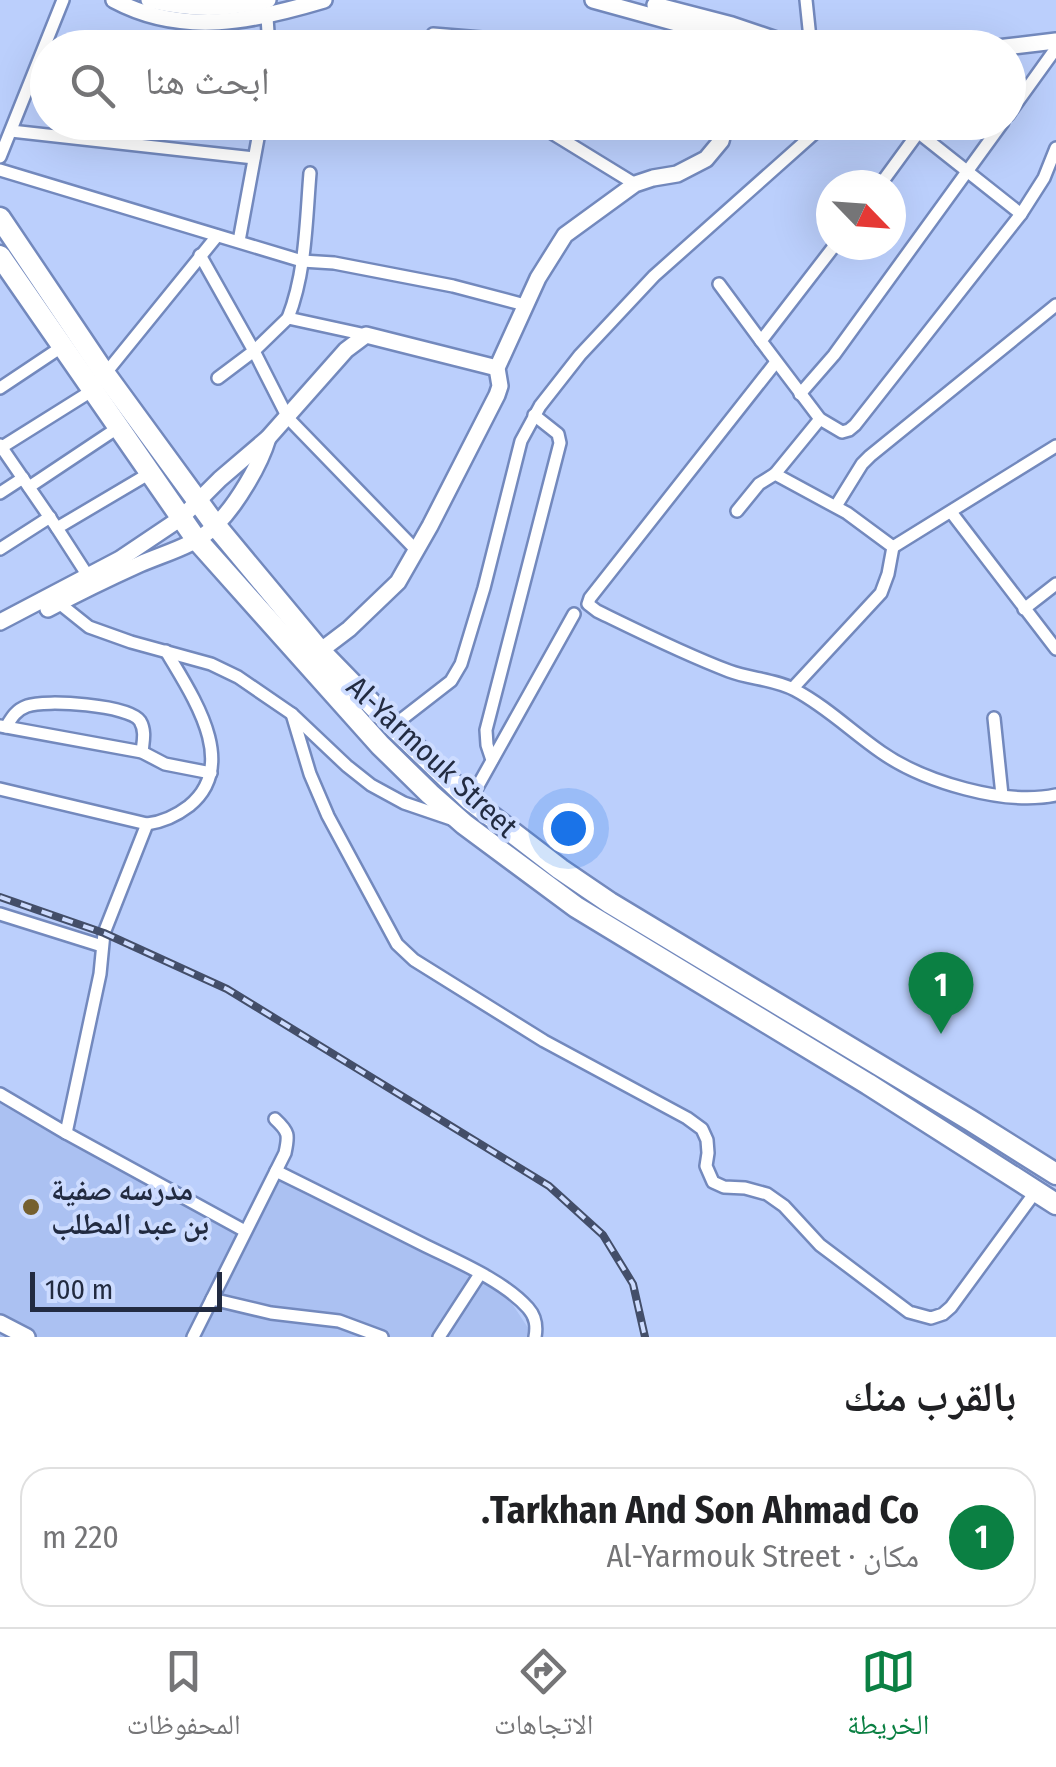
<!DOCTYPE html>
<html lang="ar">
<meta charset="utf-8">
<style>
:root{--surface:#fff;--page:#f2f2f2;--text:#202124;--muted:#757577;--line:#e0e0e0;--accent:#0b8043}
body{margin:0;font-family:"Fira Sans Condensed","Noto Naskh Arabic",sans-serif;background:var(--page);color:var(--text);direction:rtl}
.compass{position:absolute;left:816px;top:170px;width:90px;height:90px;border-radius:50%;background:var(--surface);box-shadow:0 10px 40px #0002;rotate:115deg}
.scale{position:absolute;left:30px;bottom:25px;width:192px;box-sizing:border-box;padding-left:10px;border:5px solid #222b41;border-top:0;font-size:28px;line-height:35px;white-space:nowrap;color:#222b41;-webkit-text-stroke:8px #cddcff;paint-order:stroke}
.you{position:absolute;left:568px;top:828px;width:35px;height:35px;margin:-25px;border:8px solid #fff;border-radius:50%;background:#1a73e8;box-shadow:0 0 0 15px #1a73e833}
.badge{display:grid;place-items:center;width:65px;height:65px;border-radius:50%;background:var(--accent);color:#fff;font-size:32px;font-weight:700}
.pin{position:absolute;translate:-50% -82px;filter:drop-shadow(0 2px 5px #0008)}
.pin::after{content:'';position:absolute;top:52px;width:35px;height:30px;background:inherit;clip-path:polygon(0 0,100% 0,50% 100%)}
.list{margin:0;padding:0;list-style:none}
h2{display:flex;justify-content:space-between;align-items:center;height:130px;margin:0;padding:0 40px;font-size:42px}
h2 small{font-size:32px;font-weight:400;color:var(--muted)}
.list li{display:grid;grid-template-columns:65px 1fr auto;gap:30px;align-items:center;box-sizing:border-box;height:140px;margin:0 20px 20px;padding:0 20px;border:2px solid var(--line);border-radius:30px}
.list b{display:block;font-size:38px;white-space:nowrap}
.list p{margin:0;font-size:32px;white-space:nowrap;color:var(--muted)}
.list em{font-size:32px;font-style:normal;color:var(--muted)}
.icon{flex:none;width:55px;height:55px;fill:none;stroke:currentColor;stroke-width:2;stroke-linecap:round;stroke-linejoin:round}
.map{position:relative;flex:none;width:1056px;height:1337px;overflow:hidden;direction:ltr}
.search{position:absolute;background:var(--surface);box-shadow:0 10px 40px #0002;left:30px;right:30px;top:30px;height:110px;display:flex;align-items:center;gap:25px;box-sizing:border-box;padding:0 35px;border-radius:55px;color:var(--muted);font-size:38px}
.sheet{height:290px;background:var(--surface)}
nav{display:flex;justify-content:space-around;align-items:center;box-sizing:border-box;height:140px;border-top:2px solid var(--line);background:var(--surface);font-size:28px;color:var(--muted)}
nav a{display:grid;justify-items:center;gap:5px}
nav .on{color:var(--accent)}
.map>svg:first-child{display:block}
.built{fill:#abc1f2}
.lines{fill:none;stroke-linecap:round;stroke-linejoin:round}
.minor-casing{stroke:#7389bd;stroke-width:16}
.tertiary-casing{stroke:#7389bd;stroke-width:20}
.trunk-casing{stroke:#7389bd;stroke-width:25}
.minor{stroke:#fff;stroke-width:11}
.tertiary{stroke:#fff;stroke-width:15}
.trunk{stroke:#fff;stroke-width:20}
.rail-casing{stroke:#434e69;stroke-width:8}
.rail{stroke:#cddcff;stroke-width:4;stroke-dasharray:11;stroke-linecap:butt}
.poi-dot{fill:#756030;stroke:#cddcff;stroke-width:4}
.labels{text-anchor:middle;stroke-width:8;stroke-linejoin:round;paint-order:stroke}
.street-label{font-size:30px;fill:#222b41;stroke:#cddcff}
.poi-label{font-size:30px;font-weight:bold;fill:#222b41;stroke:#cddcff;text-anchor:start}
</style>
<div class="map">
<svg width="1056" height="1337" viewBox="0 0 1056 1337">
<rect width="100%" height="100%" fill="#bbcffc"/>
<path class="built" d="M0 1099 233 1232 280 1177 505 1293 534 1337H0Z"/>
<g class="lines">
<g class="minor-casing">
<g id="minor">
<path d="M806 0 811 48"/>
<path d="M267 17 269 48"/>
<path d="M433 34 566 45 648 48"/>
<path d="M1008 115 1054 51"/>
<path d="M534 122 635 184"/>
<path d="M905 122 1021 214"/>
<path d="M11 131 254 158"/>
<path d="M0 157 63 0"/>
<path d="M0 170 302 261 334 263 453 286 525 305"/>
<path d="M880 185 926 122"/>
<path d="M239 241 261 122"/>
<path d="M835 245 761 341 820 419 842 432 849 430 855 425 1021 214 1044 178 1056 148"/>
<path d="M200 255 254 351 288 418 417 551"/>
<path d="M719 284 761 341"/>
<path d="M288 318C306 272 306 221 310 173"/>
<path d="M776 362 590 598 588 604 597 611C640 632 684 654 729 671 750 679 775 679 795 690 827 707 852 732 881 752 924 782 1005 806 1056 795"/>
<path d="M105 374 217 236"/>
<path d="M218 378 254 351 288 318 366 335"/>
<path d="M0 388 63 346"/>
<path d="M800 394 834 355 1003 122"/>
<path d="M0 445 57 528"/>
<path d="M2 447 93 390"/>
<path d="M775 474 820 419"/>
<path d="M29 487 119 427"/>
<path d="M0 493 23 478"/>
<path d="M836 506 862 464 870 456 1056 305"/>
<path d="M737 511 759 484 775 474 847 513 893 547"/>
<path d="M951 512 1056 649"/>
<path d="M893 547 1056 446"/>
<path d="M0 549 50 517"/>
<path d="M88 576 57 528 150 473"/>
<path d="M54 599 89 627 131 642 211 664 238 677 292 714 347 766 371 785 404 803 451 819"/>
<path d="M1024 609 1056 584"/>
<path d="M793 688 881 593 888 574 893 547"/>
<path d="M292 714 310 774 328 816 397 944 414 960 544 1041 687 1118 702 1129 707 1140 708 1153 706 1166 713 1182 724 1187 745 1188 767 1194 784 1206 820 1245 909 1312 931 1318 943 1314 951 1307 1036 1191"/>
<path d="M994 718 1002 795"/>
<path d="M0 726 142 752 165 764 211 773"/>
<path d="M393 726 451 681 461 664 484 588 521 441 540 406 580 355 654 276 827 122"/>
<path d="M6 727C12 717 16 710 27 706 45 699 130 705 140 721 146 731 143 742 142 752"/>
<path d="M492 760 487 745 486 730 560 443 558 434 534 415"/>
<path d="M0 789 147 824C163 822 176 816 189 806 241 764 191 694 166 651"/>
<path d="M470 800 574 614"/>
<path d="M0 914 102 946"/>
<path d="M0 1094 66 1133 245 1231"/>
<path d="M66 1133 100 974 104 933 147 824"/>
<path d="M276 1171C325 1195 374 1220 422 1244 456 1261 503 1280 528 1308 536 1317 537 1326 535 1337"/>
<path d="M212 1299 271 1313 339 1321 382 1337"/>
<path d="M193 1337 285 1153C289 1135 289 1132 275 1119"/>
<path d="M439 1337 480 1274"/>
</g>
</g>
<g class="tertiary-casing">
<g id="tertiary">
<path d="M114 0C183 37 254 21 324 0"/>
<path d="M149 0C194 10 222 10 268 0"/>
<path d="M593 0 767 48"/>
<path d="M655 5 732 25 800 48"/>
<path d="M997 48 1056 41"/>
<path d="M48 609C78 593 109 578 140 564 165 553 197 545 216 525 237 504 260 465 268 438"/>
<path d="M0 622 120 559 181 518 220 479 268 438 346 350 366 335 497 368"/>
<path d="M320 651 349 629 398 582 430 526 497 395 500 386 497 368 538 278 565 235 635 184 653 178 677 174 706 159 721 141 726 122"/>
<path d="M0 1323 27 1337"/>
</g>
</g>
<g class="trunk-casing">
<g id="trunk">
<path d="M0 218 105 374 216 526 320 651 393 726 470 800 560 869 610 903 970 1120 1056 1174"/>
<path d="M0 256 196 539 380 745 430 794 464 824 576 907 868 1084 1056 1204"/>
</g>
</g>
<use href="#minor" class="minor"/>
<use href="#tertiary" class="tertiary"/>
<use href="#trunk" class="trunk"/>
<g class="rail-casing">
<path id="rail" d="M0 897 104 933 227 989 549 1186 603 1235 633 1284 645 1337"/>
</g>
<use href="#rail" class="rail"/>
</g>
<circle class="poi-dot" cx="31" cy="1207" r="10"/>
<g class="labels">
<g class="street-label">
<text transform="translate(432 757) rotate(43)" y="10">Al-Yarmouk Street</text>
</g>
<g class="poi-label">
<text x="51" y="1200">مدرسه صفية<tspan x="51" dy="34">بن عبد المطلب</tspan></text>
</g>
</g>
</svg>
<svg class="compass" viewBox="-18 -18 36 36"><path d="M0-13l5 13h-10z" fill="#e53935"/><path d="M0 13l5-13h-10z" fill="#757577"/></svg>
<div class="scale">100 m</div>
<div class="you"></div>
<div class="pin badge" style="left:941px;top:1034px">1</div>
<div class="search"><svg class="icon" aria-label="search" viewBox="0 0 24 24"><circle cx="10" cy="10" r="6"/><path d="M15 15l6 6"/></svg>ابحث هنا</div>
</div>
<section class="sheet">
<h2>بالقرب منك<small></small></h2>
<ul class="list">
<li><span class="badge">1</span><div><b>Tarkhan And Son Ahmad Co.</b><p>مكان · Al-Yarmouk Street</p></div><em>220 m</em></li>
</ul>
</section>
<nav>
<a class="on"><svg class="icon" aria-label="map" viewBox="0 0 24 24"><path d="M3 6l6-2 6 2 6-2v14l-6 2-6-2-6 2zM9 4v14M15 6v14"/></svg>الخريطة</a>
<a><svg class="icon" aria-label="directions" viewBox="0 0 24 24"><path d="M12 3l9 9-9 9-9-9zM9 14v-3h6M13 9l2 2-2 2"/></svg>الاتجاهات</a>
<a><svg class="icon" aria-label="saved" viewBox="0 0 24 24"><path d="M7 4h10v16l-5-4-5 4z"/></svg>المحفوظات</a>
</nav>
